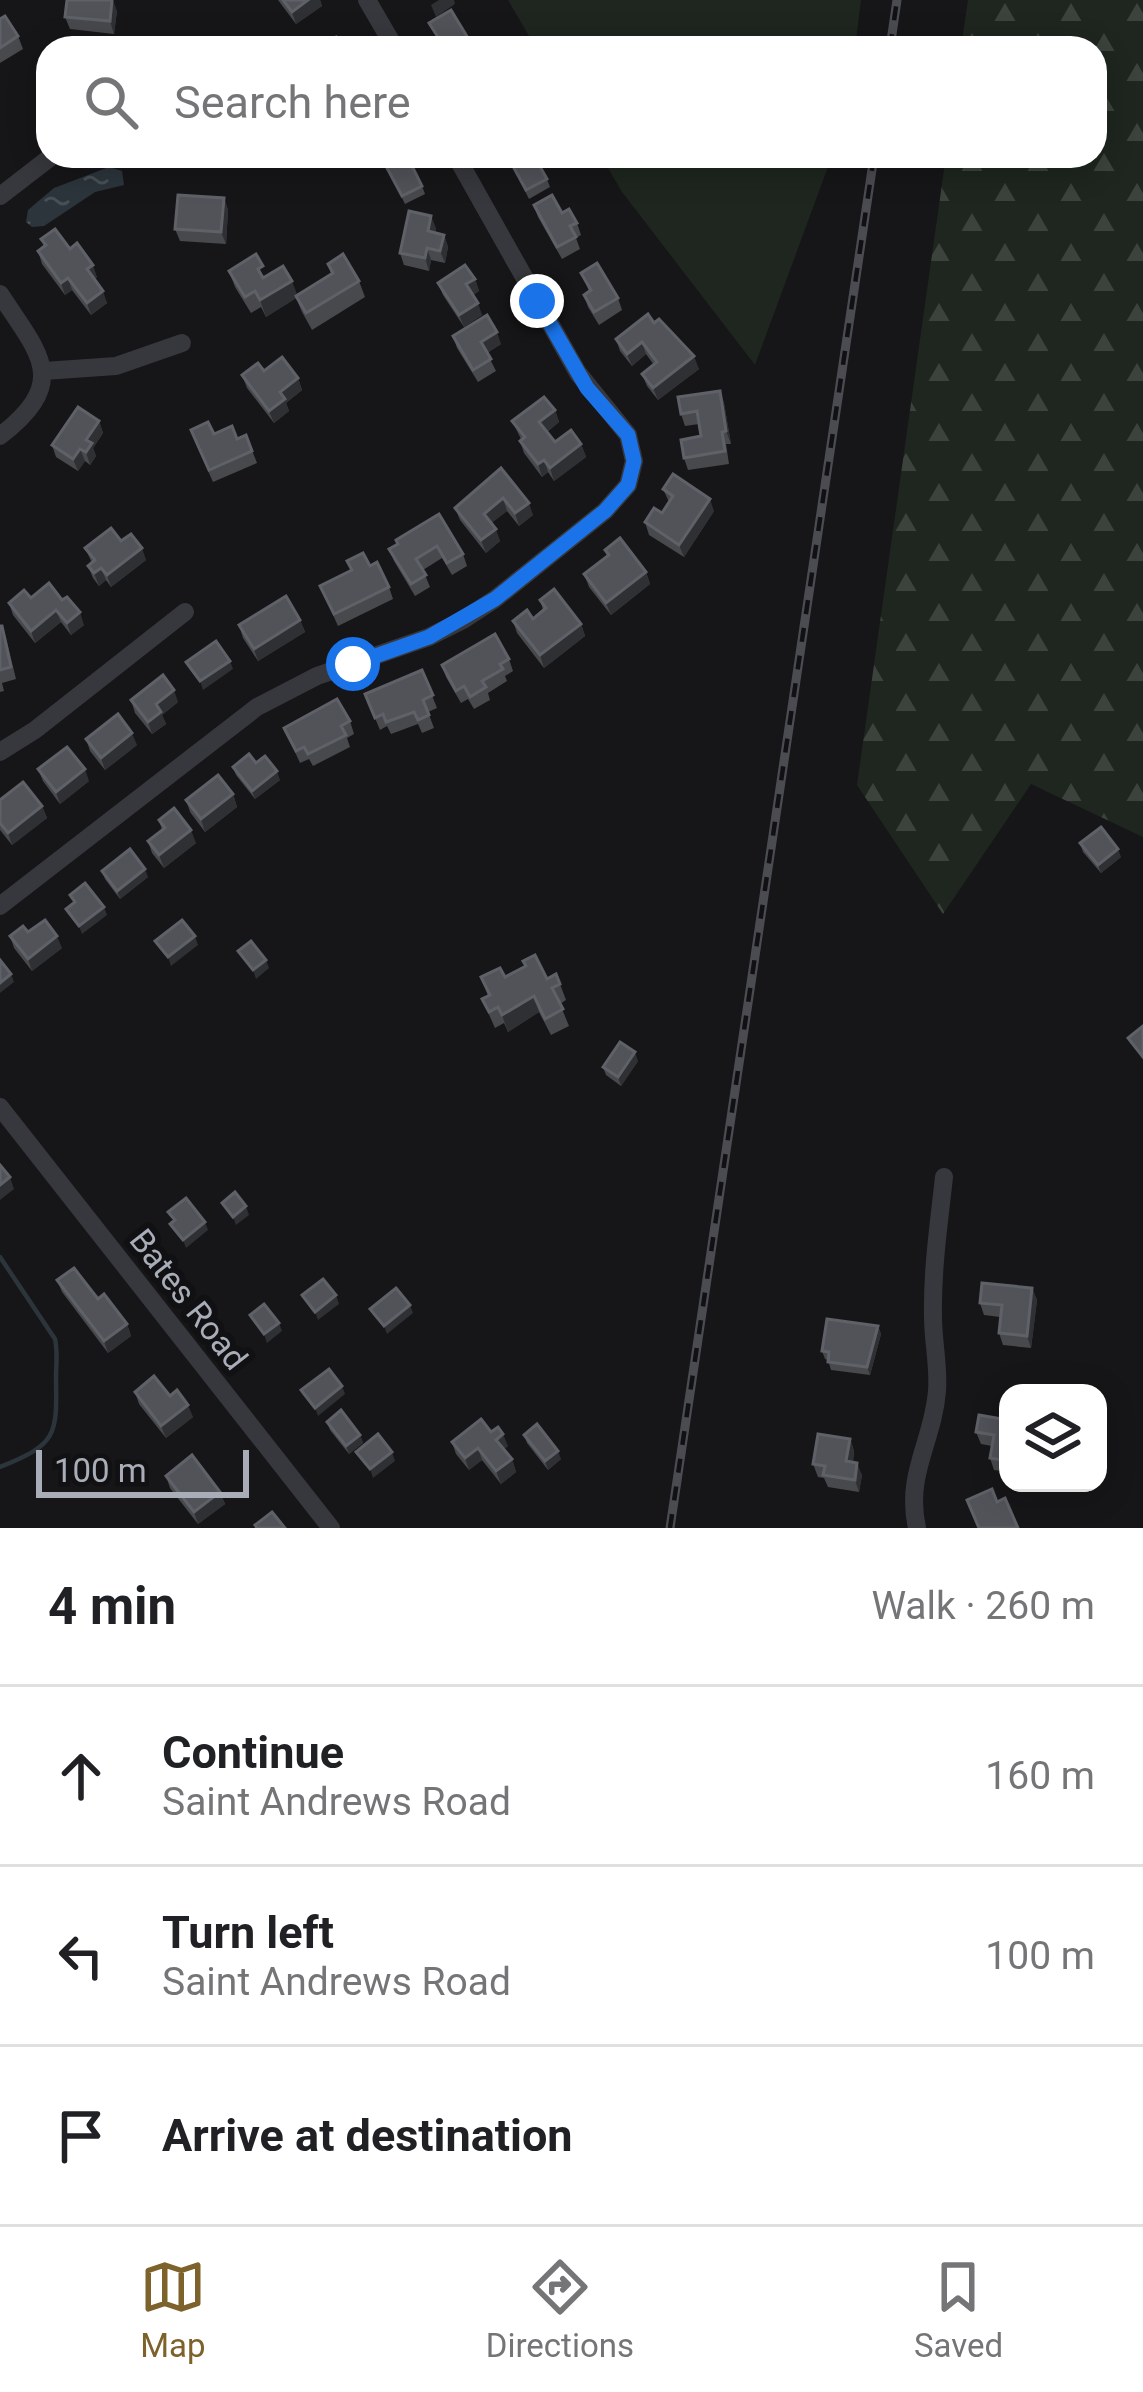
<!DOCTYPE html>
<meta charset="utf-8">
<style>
:root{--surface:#fff;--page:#f6f6f6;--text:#202124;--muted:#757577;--line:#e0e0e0;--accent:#7e622b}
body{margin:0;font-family:Roboto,sans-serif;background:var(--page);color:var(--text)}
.controls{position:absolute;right:36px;bottom:36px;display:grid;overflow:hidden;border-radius:24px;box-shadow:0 6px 30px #0003}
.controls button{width:108px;height:108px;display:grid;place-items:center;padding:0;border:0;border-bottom:3px solid var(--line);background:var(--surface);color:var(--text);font:60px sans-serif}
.scale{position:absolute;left:36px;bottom:30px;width:213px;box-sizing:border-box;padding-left:12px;border:6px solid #a8adb8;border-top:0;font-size:33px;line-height:42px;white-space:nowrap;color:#a8adb8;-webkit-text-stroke:9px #111113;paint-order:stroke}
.stop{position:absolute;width:36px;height:36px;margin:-27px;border:9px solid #1a73e8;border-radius:50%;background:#fff}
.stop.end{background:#1a73e8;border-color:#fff;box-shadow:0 3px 12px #0008}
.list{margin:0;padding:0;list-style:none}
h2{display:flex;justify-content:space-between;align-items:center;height:156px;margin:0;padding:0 48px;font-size:51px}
h2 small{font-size:39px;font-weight:400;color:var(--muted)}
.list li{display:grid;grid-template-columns:78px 1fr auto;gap:36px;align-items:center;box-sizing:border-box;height:180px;padding:0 48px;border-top:3px solid var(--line)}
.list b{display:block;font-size:45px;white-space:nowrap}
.list p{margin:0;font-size:39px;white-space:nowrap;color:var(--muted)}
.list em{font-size:39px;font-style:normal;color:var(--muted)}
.icon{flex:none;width:66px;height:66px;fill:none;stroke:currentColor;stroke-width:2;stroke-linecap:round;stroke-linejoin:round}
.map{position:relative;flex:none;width:1143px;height:1528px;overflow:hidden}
.search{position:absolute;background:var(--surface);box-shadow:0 6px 30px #0003;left:36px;right:36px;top:36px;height:132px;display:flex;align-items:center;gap:30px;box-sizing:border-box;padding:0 42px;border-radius:36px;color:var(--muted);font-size:45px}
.sheet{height:696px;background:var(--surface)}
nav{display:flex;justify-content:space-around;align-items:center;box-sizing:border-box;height:168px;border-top:3px solid var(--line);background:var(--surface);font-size:33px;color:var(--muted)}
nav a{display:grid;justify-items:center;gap:6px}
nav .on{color:var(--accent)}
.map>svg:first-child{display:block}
.grass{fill:#1e261f}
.forest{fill:url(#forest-firs)}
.water{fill:url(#water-ripples)}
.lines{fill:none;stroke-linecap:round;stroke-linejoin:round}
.stream{stroke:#2c353c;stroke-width:4.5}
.minor{stroke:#37383d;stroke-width:18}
.rail-casing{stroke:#4a4c52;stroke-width:9}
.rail{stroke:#111113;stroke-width:4.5;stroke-dasharray:14;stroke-linecap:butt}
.wall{fill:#47494d}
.shaded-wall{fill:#2f3033}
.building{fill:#525359;stroke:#5f6168;stroke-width:3}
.route{stroke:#1a73e8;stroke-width:15}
.labels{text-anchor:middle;stroke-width:12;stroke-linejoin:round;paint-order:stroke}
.street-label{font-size:33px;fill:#a8adb8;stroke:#111113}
</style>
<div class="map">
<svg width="1143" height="1528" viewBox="0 0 1143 1528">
<defs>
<pattern id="forest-firs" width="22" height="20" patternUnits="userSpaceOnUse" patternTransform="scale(3)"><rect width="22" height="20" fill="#1e261f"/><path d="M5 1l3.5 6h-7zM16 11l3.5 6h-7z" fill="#3c433d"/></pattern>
<pattern id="water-ripples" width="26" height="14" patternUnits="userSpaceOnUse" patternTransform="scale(3)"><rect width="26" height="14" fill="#2c353c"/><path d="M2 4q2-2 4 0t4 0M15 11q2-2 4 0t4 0" fill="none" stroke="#485056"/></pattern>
</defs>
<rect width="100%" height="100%" fill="#161618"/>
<g class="grass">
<path d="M508 0H861L855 48H536Z"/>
<path d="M601 156H832L755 365 622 192Z"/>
</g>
<path class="forest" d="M968 0H1143V837L1031 784 943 914 857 785 946 156H1095V48H961Z"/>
<path class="water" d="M109 167 122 171 124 185 95 192 44 226 32 227 26 222 28 210 54 188Z"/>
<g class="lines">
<path class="stream" d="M0 1257 55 1339C58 1353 56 1364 56 1378 57 1436 57 1444 0 1467"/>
<g class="minor">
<path d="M367 0 395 48"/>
<path d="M0 196 52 156"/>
<path d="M0 294C39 354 71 381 0 436"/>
<path d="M44 371 116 366 182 343"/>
<path d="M0 752 35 730 185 612"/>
<path d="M0 906 257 707 317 676 429 637 463 620 495 599 605 511 628 485 634 461 628 435 578 373 456 156"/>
<path d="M0 1107 331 1528"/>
<path d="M917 1528C905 1474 933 1442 937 1391 939 1366 933 1342 933 1317 932 1270 939 1223 944 1177"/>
</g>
<g class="rail-casing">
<g id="rail">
<path d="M890 48 897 0"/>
<path d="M670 1528 874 156"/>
</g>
</g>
<use href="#rail" class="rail"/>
</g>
<g class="wall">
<path d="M278 0H320L322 6 296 24Z"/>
<path d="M117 11 114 34 70 29 65 17Z"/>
<path d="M0 19 18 36 23 49 0 63Z"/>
<path d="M508 157 547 179 550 187 529 199Z"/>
<path d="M386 166 422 186 425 194 405 204Z"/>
<path d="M224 198 228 210 226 244 180 241 175 229Z"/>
<path d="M534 205 562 213 577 223 581 235 576 238 580 249 562 259 538 217Z"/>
<path d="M436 228 435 233 444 235 448 247 445 263 431 260 429 271 404 265 400 253Z"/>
<path d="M41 239 70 249 97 277 94 280 107 303 91 315 72 290 65 295 42 264 38 251 44 247Z"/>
<path d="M328 264 359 281 365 297 312 330 302 312 296 298 266 317 261 307 251 313 235 287 229 271 266 276 297 295 331 274Z"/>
<path d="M581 273 618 298 622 310 599 325 588 307 584 295 589 291Z"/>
<path d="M475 279 479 291 473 295 482 315 464 327 443 295 438 283Z"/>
<path d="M648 314 699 369 658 400 647 386 642 374 654 365 646 354 632 366 620 351 616 339Z"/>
<path d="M453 336 501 344 487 353 496 371 478 382 457 348Z"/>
<path d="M264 371 298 378 302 390 286 403 289 411 274 423 247 388 242 375Z"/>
<path d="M720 391 724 403 731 444H726L729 464 688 470 684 458 701 436 699 424 685 426 681 414Z"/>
<path d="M555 410 559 422 547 432 555 442 581 444 586 457 554 481 548 472 542 477 524 453 520 441 521 439 512 421Z"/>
<path d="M99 421 103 433 93 448 96 456 90 465 85 461 78 471 56 457 52 445Z"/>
<path d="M214 434 237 439 246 435 257 463 213 482 195 442Z"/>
<path d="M501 468 533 515 519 526 507 511 491 523 500 541 486 553 460 520 455 508Z"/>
<path d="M663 489 714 511 684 557 649 535 645 522 662 513 669 502Z"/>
<path d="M439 514 463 554 467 566 452 575 442 558 423 570 430 587 415 596 394 561 389 549Z"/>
<path d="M121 541 146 560 111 587 106 580 99 586 93 578 88 566 92 563 85 548Z"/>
<path d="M605 550 646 572 650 584 611 615 589 587 584 574 607 556Z"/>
<path d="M347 561 370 566 389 587 393 599 338 626 320 586 351 571Z"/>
<path d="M31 598 84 625 71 635 61 622 35 643 13 615 9 603Z"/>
<path d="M540 600 581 624 585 636 544 668 517 633 513 621 533 619 543 610Z"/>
<path d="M300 620 305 632 258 661 243 638 239 625Z"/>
<path d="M0 626H2L6 638 16 679 2 683 4 691 0 692Z"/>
<path d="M509 659 513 671 505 676 507 681 488 693 490 700 474 709 468 699 461 703 446 677 442 665Z"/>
<path d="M422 670 437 708 428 712 434 728 422 733 418 724 391 734 387 726 380 730 365 694Z"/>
<path d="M131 700 178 702 162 715 166 724 152 734 135 713Z"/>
<path d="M350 721 354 734 347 738 350 747 313 766 309 759 300 763 284 728Z"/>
<path d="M86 739 137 745 105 770 90 751Z"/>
<path d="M256 763 280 780 255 799 236 775 233 767Z"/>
<path d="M38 769 89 781 60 804 43 781Z"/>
<path d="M233 794 237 807 205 832 190 812 186 800Z"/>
<path d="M0 800 42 806 47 818 12 845 0 830Z"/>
<path d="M159 820 196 843 164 868 152 853 148 841 162 830Z"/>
<path d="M1080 843 1121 857 1101 873 1083 852Z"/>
<path d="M102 871 148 877 120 899 105 879Z"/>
<path d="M28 932 62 948 32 971 14 948 10 936Z"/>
<path d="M481 977 547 979 560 984 566 1000 560 1004 569 1026 551 1035 539 1012 508 1032 504 1023 495 1028 482 999 488 996Z"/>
<path d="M638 1061 621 1086 606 1075 603 1067Z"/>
<path d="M57 1280 98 1299 127 1324 131 1336 108 1353 62 1292Z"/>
<path d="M1032 1288 1037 1300 1031 1348 1003 1345 999 1333 1000 1317 984 1315 980 1303Z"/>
<path d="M878 1326 881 1334 870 1375 831 1370 828 1360 825 1359 822 1351Z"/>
<path d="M135 1392 170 1396 193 1417 166 1438 139 1404Z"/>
<path d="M1008 1420V1472L994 1470 990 1458 992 1446 981 1444 976 1432Z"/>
<path d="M327 1422 360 1435 363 1443 349 1454 330 1430Z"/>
<path d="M491 1432 508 1446 504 1449 512 1459 516 1472 501 1484 482 1460 469 1470 456 1454 452 1442Z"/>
<path d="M524 1435 561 1459 548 1470 527 1443Z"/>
<path d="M850 1439 854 1451 853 1462 862 1475 859 1492 828 1487 824 1478 818 1477 813 1464Z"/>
<path d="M166 1476 220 1492 225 1504 198 1524 170 1488Z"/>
</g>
<g class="shaded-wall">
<path d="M113 0 117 11 114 34 110 21Z"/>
<path d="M308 0H320L322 6 296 24 292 12Z"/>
<path d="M439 0H454L455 4 436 17 431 5Z"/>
<path d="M224 198 228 210 226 244 221 232Z"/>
<path d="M431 216 436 228 433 243 428 231Z"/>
<path d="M444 235 448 247 445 263 440 251Z"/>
<path d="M427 248 431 260 429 271 425 258Z"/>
<path d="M93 265 97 277 91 282 87 269Z"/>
<path d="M68 278 72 290 65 295 61 283Z"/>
<path d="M475 279 479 291 470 297 466 284Z"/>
<path d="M292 281 298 297 266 317 260 300Z"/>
<path d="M103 291 107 303 91 315 87 303Z"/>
<path d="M478 303 482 315 464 327 459 315Z"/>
<path d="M497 332 501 344 485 354 481 342Z"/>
<path d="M642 342 646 354 632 366 627 354Z"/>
<path d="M694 356 699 369 658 400 653 388Z"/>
<path d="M298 378 302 390 286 403 289 411 274 423 269 411 280 392Z"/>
<path d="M720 391 724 403 731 444 726 431Z"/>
<path d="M555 410 559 422 544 434 539 422Z"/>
<path d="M99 421 103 433 93 448 96 456 90 465 86 452V440Z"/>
<path d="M581 444 586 457 554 481 550 468Z"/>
<path d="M80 449 85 461 78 471 73 459Z"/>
<path d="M544 460 548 472 542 477 538 464Z"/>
<path d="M503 498 507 511 488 526 484 514Z"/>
<path d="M710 499 714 511 684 557 679 545Z"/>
<path d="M529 503 533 515 519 526 515 513Z"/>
<path d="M496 529 500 541 486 553 481 540Z"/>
<path d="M142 548 146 560 111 587 107 575Z"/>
<path d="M101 568 106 580 99 586 94 573Z"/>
<path d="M646 572 650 584 611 615 606 603Z"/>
<path d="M56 610 61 622 35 643 31 631Z"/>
<path d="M80 612 84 625 71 635 67 623Z"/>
<path d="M300 620 305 632 258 661 254 649Z"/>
<path d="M581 624 585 636 544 668 540 655Z"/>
<path d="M230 661 233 669 203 690 200 681Z"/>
<path d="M174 690 178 702 162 715 166 724 152 734 148 722 156 704Z"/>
<path d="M132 733 137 745 105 770 101 758Z"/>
<path d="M85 769 89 781 60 804 56 792Z"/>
<path d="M277 771 280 780 255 799 252 791Z"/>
<path d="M233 794 237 807 205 832 201 819Z"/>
<path d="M42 806 47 818 12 845 8 833Z"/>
<path d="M191 830 196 843 164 868 159 855Z"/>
<path d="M1118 849 1121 857 1101 873 1098 865Z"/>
<path d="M145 869 148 877 120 899 117 891Z"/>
<path d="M104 907 107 915 82 934 79 926Z"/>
<path d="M57 936 62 948 32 971 28 959Z"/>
<path d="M195 936 198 945 171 966 168 957Z"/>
<path d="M266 960 269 968 256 979 253 970Z"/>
<path d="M11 974 14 982 0 993V983Z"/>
<path d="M534 996 539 1012 508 1032 502 1015Z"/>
<path d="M635 1052 638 1061 621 1086 618 1077Z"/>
<path d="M10 1177 14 1189 0 1200V1185Z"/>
<path d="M246 1206 249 1215 236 1225 233 1217Z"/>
<path d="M205 1222 208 1230 186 1248 183 1240Z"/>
<path d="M1032 1288 1037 1300 1031 1348 1027 1336Z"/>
<path d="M336 1295 339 1304 318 1320 315 1312Z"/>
<path d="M410 1305 413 1313 387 1334 384 1326Z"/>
<path d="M279 1323 282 1331 267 1343 264 1334Z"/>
<path d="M127 1324 131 1336 108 1353 104 1341Z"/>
<path d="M878 1326 881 1334 870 1375 867 1367Z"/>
<path d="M342 1386 345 1394 318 1416 315 1408Z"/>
<path d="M188 1405 193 1417 166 1438 161 1426Z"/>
<path d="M503 1434 508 1446 501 1452 496 1440Z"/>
<path d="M360 1435 363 1443 349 1454 346 1446Z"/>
<path d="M850 1439 854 1451 851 1473 846 1461Z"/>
<path d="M478 1448 482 1460 469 1470 465 1458Z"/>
<path d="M558 1451 561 1459 548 1470 545 1461Z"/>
<path d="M392 1452 395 1461 373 1478 370 1469Z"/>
<path d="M512 1459 516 1472 501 1484 496 1471Z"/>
<path d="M857 1463 862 1475 859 1492 855 1480Z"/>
<path d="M220 1492 225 1504 198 1524 194 1512Z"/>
</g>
<g class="building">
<path d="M67 0H112L110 21 65 17Z"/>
<path d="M283 0H308L292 12Z"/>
<path d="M451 10 474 48H445L429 23Z"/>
<path d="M5 16 18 36 0 48V19Z"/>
<path d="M336 37 344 48H321Z"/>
<path d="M405 156H407L422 186 402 196 386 166Z"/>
<path d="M510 156H534L547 179 526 190 508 157Z"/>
<path d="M178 195 224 198 221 232 175 229Z"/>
<path d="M552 195 562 213 569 209 577 223 570 226 576 237 557 247 534 205Z"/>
<path d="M409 211 431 216 428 231 444 235 440 251 427 248 425 258 400 253Z"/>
<path d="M55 229 70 249 77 243 93 265 87 269 103 291 87 303 68 278 61 283 38 251 46 245 41 239Z"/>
<path d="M256 254 263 266 258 269 263 278 283 266 292 281 260 300 255 291 245 297 229 271Z"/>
<path d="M343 254 359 281 306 313 296 296 333 273 328 264Z"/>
<path d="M597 263 618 298 594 312 584 295 591 290 581 273Z"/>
<path d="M465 265 475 279 466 284 478 303 459 315 438 283Z"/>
<path d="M648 314 654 323 659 319 694 356 653 388 642 374 657 362 642 342 627 354 616 339Z"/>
<path d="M487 315 497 332 481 342 491 359 473 370 453 336Z"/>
<path d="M282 357 298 378 280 392 285 399 269 411 242 375 258 363 264 371Z"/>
<path d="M720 391 726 431 722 432 725 451 684 458 681 440 701 436 697 411 681 414 678 397Z"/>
<path d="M544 397 555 410 539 422 555 442 571 430 581 444 550 468 544 460 538 464 520 441 525 437 512 421Z"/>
<path d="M78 407 99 421 86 440 92 443 86 452 80 449 73 459 52 445Z"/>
<path d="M208 422 214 434 232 426 237 439 246 435 252 451 209 470 191 430Z"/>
<path d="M501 468 529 503 515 513 503 498 484 514 496 529 481 540 455 508Z"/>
<path d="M673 474 710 499 679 545 645 522 654 508 662 513 673 496 663 489Z"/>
<path d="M439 514 463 554 447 563 437 546 416 559 426 575 411 584 389 549 398 544 396 540Z"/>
<path d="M111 528 121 541 131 534 142 548 107 575 101 568 94 573 88 566 95 560 85 548Z"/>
<path d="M620 538 646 572 606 603 584 574 609 555 605 550Z"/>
<path d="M363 553 370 566 377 562 389 587 334 614 320 586 352 570 347 561Z"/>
<path d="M49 583 62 600 67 597 80 612 67 623 56 610 31 631 9 603 24 590 31 598Z"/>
<path d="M554 589 581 624 540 655 513 621 527 610 533 619 546 608 540 600Z"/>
<path d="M286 596 300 620 254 649 239 625Z"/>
<path d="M0 626H2L11 667 0 670Z"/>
<path d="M495 634 509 659 500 664 503 669 482 681 486 687 470 697 464 686 456 691 442 665Z"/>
<path d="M216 641 230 661 200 681 186 662Z"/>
<path d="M422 670 433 695 423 700 429 715 418 720 414 712 386 722 383 714 375 718 365 694Z"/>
<path d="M163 675 174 690 156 704 161 712 148 722 131 700Z"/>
<path d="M337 699 350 721 341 726 346 735 308 754 304 747 296 751 284 728Z"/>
<path d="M118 714 132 733 101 758 86 739Z"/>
<path d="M67 747 85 769 56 792 38 769Z"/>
<path d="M249 754 256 763 265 756 277 771 252 791 233 767Z"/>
<path d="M218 775 233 794 201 819 186 800Z"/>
<path d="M23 782 42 806 8 833 0 823V800Z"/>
<path d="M174 808 191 830 159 855 148 841 165 828 159 820Z"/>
<path d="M1101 827 1118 849 1098 865 1080 843Z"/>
<path d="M130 849 145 869 117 891 102 871Z"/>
<path d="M85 883 104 907 79 926 66 909 75 902 70 895Z"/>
<path d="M45 920 57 936 28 959 10 936 23 926 28 932Z"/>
<path d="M182 920 195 936 168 957 155 941Z"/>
<path d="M251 941 266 960 253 970 238 951Z"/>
<path d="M535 955 547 979 556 974 560 984 552 988 563 1009 545 1019 534 996 502 1015 498 1007 489 1012 482 999 490 995 481 977 500 968 505 977 526 966 523 961Z"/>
<path d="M0 960 11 974 0 983Z"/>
<path d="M1143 1026V1057L1128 1038Z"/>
<path d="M620 1042 635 1052 618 1077 603 1067Z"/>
<path d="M0 1165 10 1177 0 1185Z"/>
<path d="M235 1192 246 1206 233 1217 222 1203Z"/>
<path d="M186 1198 205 1222 183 1240 170 1224 175 1220 168 1212Z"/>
<path d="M74 1268 98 1299 104 1294 127 1324 104 1341 57 1280Z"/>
<path d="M323 1279 336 1295 315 1312 302 1295Z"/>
<path d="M982 1283 1032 1288 1027 1336 999 1333 1002 1305 980 1303Z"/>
<path d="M396 1288 410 1305 384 1326 370 1309Z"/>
<path d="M264 1304 279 1323 264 1334 250 1315Z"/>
<path d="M827 1319 878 1326 867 1367 828 1362 829 1352 822 1351Z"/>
<path d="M329 1369 342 1386 315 1408 301 1390Z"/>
<path d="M154 1376 170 1396 177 1390 188 1405 161 1426 135 1392Z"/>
<path d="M341 1410 360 1435 346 1446 327 1422Z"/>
<path d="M979 1415 1008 1420V1461L990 1458 994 1435 976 1432Z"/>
<path d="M481 1419 491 1432 498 1427 503 1434 496 1440 512 1459 496 1471 478 1448 465 1458 452 1442Z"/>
<path d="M537 1424 558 1451 545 1461 524 1435Z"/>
<path d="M378 1434 392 1452 370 1469 356 1452Z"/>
<path d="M818 1434 850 1439 846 1461 857 1463 855 1480 823 1475 825 1466 813 1464Z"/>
<path d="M192 1455 220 1492 194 1512 166 1476Z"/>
<path d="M992 1489 997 1502 1005 1498 1018 1528H979L967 1500Z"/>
<path d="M272 1512 285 1528H257L255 1525Z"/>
</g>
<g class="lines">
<path class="route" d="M353 664 429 637 495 599 605 511 628 485 634 461 628 435 587 388 537 301"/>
</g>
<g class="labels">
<g class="street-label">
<text transform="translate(189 1299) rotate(52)" y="12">Bates Road</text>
</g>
</g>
</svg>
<div class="controls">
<button><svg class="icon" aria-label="layers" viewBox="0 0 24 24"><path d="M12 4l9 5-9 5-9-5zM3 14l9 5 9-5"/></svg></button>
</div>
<div class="scale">100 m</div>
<div class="stop" style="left:353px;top:664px"></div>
<div class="stop end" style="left:537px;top:301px"></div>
<div class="search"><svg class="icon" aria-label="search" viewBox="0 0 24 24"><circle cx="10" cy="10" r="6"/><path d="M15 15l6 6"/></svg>Search here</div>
</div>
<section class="sheet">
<h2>4 min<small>Walk · 260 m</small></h2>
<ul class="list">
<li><svg class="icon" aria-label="ahead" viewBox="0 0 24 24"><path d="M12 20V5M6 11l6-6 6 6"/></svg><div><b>Continue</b><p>Saint Andrews Road</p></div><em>160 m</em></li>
<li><svg class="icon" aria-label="left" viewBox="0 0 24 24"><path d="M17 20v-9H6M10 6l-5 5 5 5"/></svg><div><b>Turn left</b><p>Saint Andrews Road</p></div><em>100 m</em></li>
<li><svg class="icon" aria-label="arrive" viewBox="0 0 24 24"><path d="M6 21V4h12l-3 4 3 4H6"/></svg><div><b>Arrive at destination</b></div></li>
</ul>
</section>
<nav>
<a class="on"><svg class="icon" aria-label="map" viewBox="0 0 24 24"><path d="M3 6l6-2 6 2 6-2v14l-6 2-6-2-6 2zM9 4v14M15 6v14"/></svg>Map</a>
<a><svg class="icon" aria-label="directions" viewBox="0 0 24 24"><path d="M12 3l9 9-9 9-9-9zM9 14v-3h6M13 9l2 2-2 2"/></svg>Directions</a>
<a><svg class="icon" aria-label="saved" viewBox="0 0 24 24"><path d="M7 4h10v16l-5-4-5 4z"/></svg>Saved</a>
</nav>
